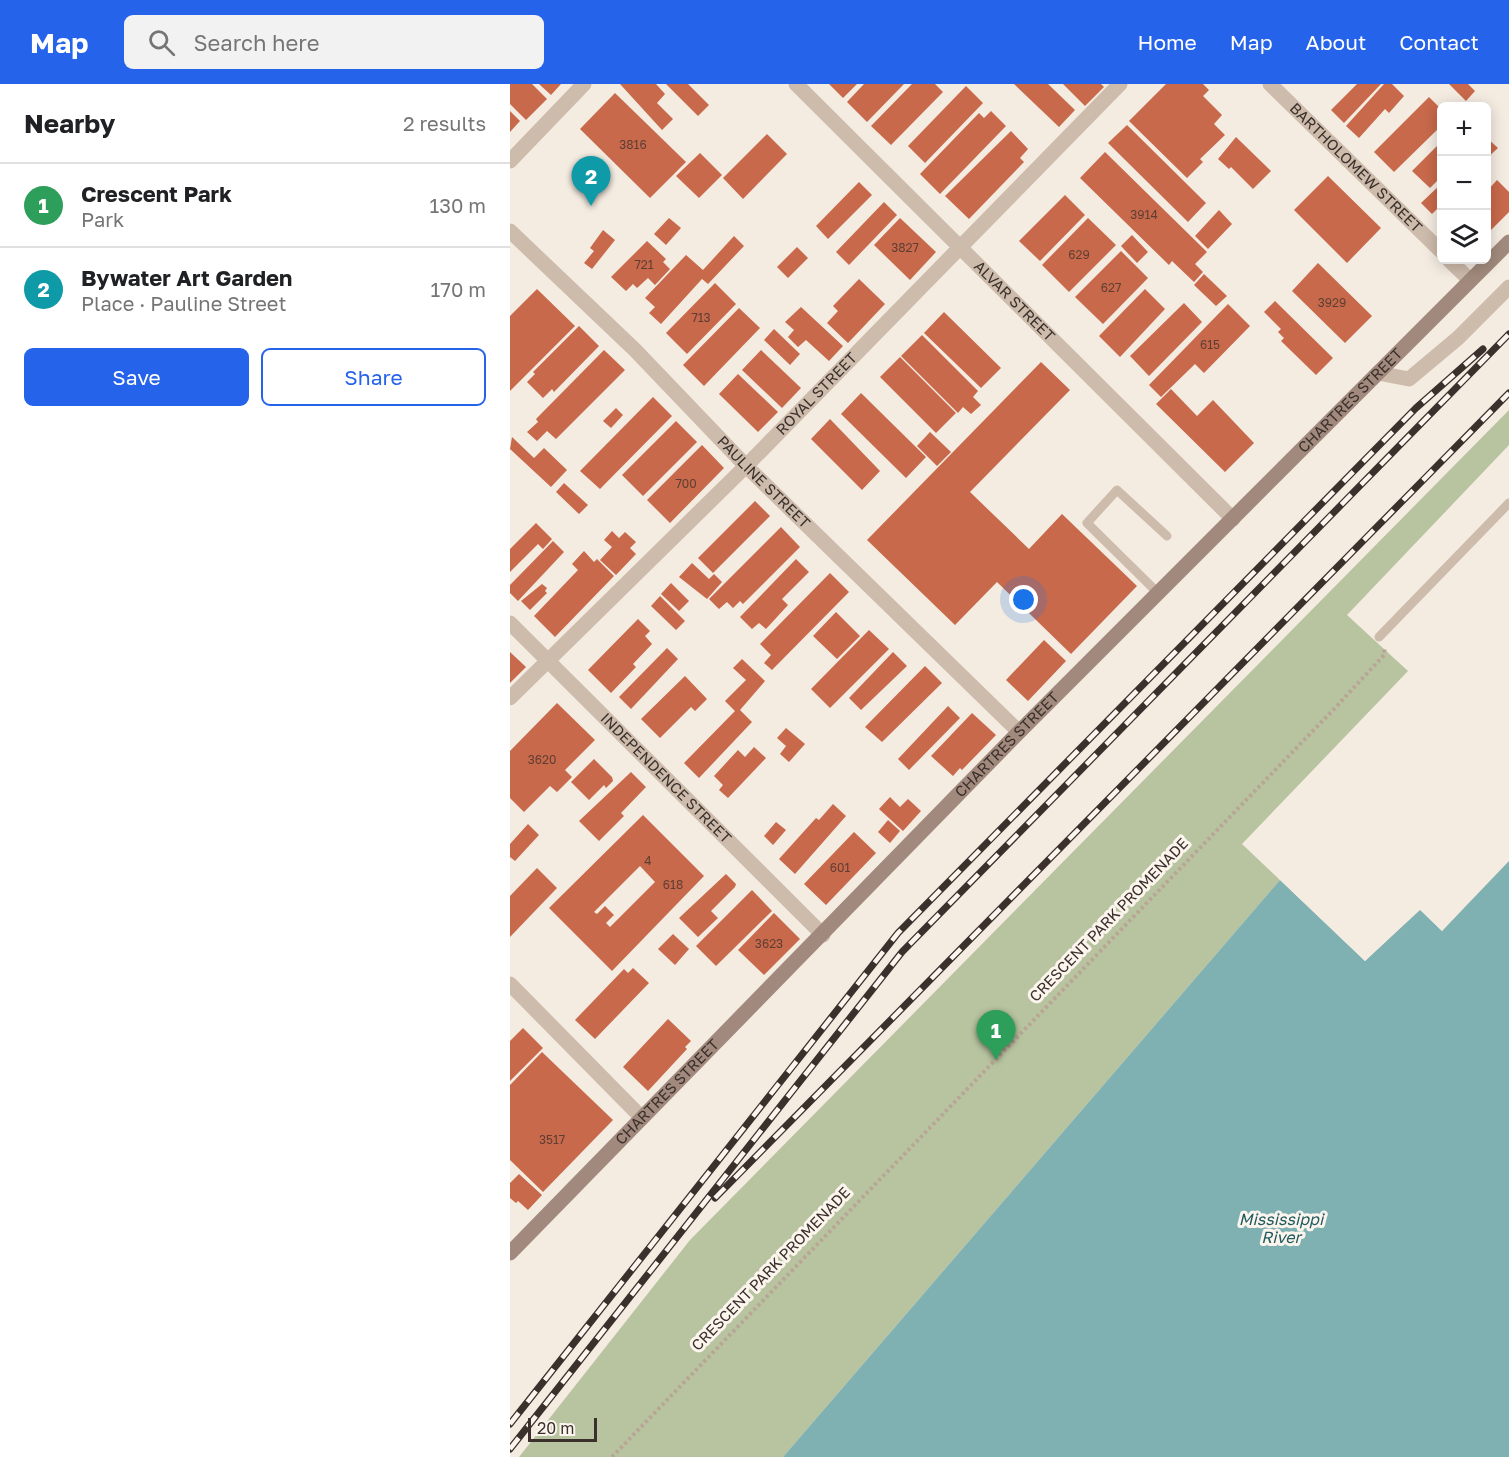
<!DOCTYPE html>
<meta charset="utf-8">
<style>
:root{--surface:#fff;--page:#f2f2f2;--text:#202124;--muted:#757577;--line:#e0e0e0;--accent:#2563eb}
body{margin:0;font-family:"Golos Text",sans-serif;background:var(--page);color:var(--text)}
.controls{position:absolute;right:18px;top:18px;display:grid;overflow:hidden;border-radius:9px;box-shadow:0 3px 15px #0003}
.controls button{width:54px;height:54px;display:grid;place-items:center;padding:0;border:0;border-bottom:2px solid var(--line);background:var(--surface);color:var(--text);font:30px sans-serif}
.scale{position:absolute;left:18px;bottom:15px;width:69px;box-sizing:border-box;padding-left:6px;border:3px solid #3b302b;border-top:0;font-size:16px;line-height:21px;white-space:nowrap;color:#3b302b;-webkit-text-stroke:4px #fbf5ee;paint-order:stroke}
.you{position:absolute;left:514px;top:516px;width:21px;height:21px;margin:-15px;border:4px solid #fff;border-radius:50%;background:#1a73e8;box-shadow:0 0 0 9px #1a73e833}
.badge{display:grid;place-items:center;width:39px;height:39px;border-radius:50%;background:var(--accent);color:#fff;font-size:20px;font-weight:700}
.pin{position:absolute;translate:-50% -50px;filter:drop-shadow(0 2px 3px #0008)}
.pin::after{content:'';position:absolute;top:32px;width:21px;height:18px;background:inherit;clip-path:polygon(0 0,100% 0,50% 100%)}
.list{margin:0;padding:0;list-style:none}
h2{display:flex;justify-content:space-between;align-items:center;height:78px;margin:0;padding:0 24px;font-size:26px}
h2 small{font-size:20px;font-weight:400;color:var(--muted)}
.list li{display:grid;grid-template-columns:39px 1fr auto;gap:18px;align-items:center;box-sizing:border-box;height:84px;padding:0 24px;border-top:2px solid var(--line)}
.list b{display:block;font-size:22px;white-space:nowrap}
.list p{margin:0;font-size:20px;white-space:nowrap;color:var(--muted)}
.list em{font-size:20px;font-style:normal;color:var(--muted)}
.actions{display:flex;gap:12px;padding:18px 24px}
.actions a{flex:1;padding:14px 0;border:2px solid var(--accent);border-radius:9px;text-align:center;font-size:21px;color:var(--accent)}
.actions .main{background:var(--accent);color:#fff}
.icon{flex:none;width:33px;height:33px;fill:none;stroke:currentColor;stroke-width:2;stroke-linecap:round;stroke-linejoin:round}
.map{position:relative;flex:none;width:999px;height:1373px;overflow:hidden}
header{display:flex;align-items:center;gap:36px;box-sizing:border-box;height:84px;padding:0 30px;background:var(--accent);color:#fff}
header strong{font-size:28px}
nav{display:flex;gap:33px;margin-inline-start:auto;font-size:21px}
.search{width:420px;height:54px;background:var(--page);display:flex;align-items:center;gap:15px;box-sizing:border-box;padding:0 21px;border-radius:9px;color:var(--muted);font-size:22px}
main{display:flex}
aside{flex:1;background:var(--surface)}
.map>svg:first-child{display:block}
.green{fill:#b8c4a0}
.water{fill:#7fb0b2}
.pier{fill:#f4ebe1}
.building{fill:#c8694b;fill-rule:evenodd}
.lines{fill:none;stroke-linecap:round;stroke-linejoin:round}
.path{stroke:#b9a596;stroke-width:4;stroke-dasharray:3 3;stroke-linecap:butt}
.lane{stroke:#cdbbac;stroke-width:9}
.street{stroke:#cdbbac;stroke-width:15}
.secondary{stroke:#a18a7d;stroke-width:15}
.rail-casing{stroke:#3b302b;stroke-width:7}
.rail{stroke:#fbf5ee;stroke-width:4.5;stroke-dasharray:14;stroke-linecap:butt}
.labels{text-anchor:middle;stroke-width:6;stroke-linejoin:round;paint-order:stroke}
.number-label{font-size:12px;fill:#5e3e33}
.street-label{font-size:15px;fill:#3b302b;stroke:#fbf5ee}
.water-label{font-size:16px;font-style:italic;fill:#1f5a5e;stroke:#fbf5ee}
</style>
<header>
<strong>Map</strong>
<div class="search"><svg class="icon" aria-label="search" viewBox="0 0 24 24"><circle cx="10" cy="10" r="6"/><path d="M15 15l6 6"/></svg>Search here</div>
<nav><a>Home</a><a>Map</a><a>About</a><a>Contact</a></nav>
</header>
<main>
<aside>
<h2>Nearby<small>2 results</small></h2>
<ul class="list">
<li><span class="badge" style="background:#2e9e5b">1</span><div><b>Crescent Park</b><p>Park</p></div><em>130 m</em></li>
<li><span class="badge" style="background:#0f9aa8">2</span><div><b>Bywater Art Garden</b><p>Place · Pauline Street</p></div><em>170 m</em></li>
</ul>
<div class="actions"><a class="main">Save</a><a>Share</a></div>
</aside>
<div class="map">
<svg width="999" height="1373" viewBox="0 0 999 1373">
<rect width="100%" height="100%" fill="#f4ebe1"/>
<path class="green" d="M999 326V361L837 531 898 587 732 760 770 796 273 1373H9L180 1156Z"/>
<path class="water" d="M999 777V1373H273L770 796 855 877 910 825 932 847Z"/>
<path class="pier" d="M999 774 932 847 910 826 855 877 768 794H772L855 873 909 823 932 843Z"/>
<g class="building">
<path d="M0 0H22L37 15 16 36 0 20Z"/>
<path d="M29 0H51L41 11Z"/>
<path d="M110 0H146L155 10 147 19 163 35 152 46Z"/>
<path d="M156 0H178L199 21 188 32Z"/>
<path d="M319 0H347L333 14Z"/>
<path d="M354 0H394L357 38 337 18Z"/>
<path d="M402 0H425L433 8 381 61 361 42Z"/>
<path d="M504 0H538L565 26 549 43Z"/>
<path d="M553 0H591L594 3 575 22Z"/>
<path d="M656 0H693L699 6 693 12 712 31 704 40 715 51 690 75 693 78 677 94 619 37Z"/>
<path d="M847 0H871L834 39 821 26Z"/>
<path d="M874 0H882L894 12 879 29 875 25 849 54 836 42Z"/>
<path d="M939 0H958L965 7 956 17Z"/>
<path d="M456 2 473 19 415 79 398 62Z"/>
<path d="M105 9 176 78 140 114 70 45Z"/>
<path d="M919 13 932 26V41L884 88 864 68Z"/>
<path d="M0 27 10 37 0 48Z"/>
<path d="M481 27 496 42 430 110 410 90 469 29 474 34Z"/>
<path d="M617 41 696 119 678 138 598 59Z"/>
<path d="M501 47 518 65 510 74 514 78 459 135 435 112Z"/>
<path d="M257 50 277 70 233 115 213 94Z"/>
<path d="M726 53 761 87 743 105 721 83 719 85 708 75Z"/>
<path d="M976 53 988 64 976 75Z"/>
<path d="M932 57V92L920 104 902 87Z"/>
<path d="M595 68 697 168 685 180 693 188 684 198 662 177 659 181 570 94Z"/>
<path d="M190 69 212 91 189 114 166 92Z"/>
<path d="M818 92 871 144 837 179 784 126Z"/>
<path d="M987 96 999 108V128L976 151V108Z"/>
<path d="M349 98 362 111 318 155 306 142Z"/>
<path d="M932 99V120L922 130 911 119Z"/>
<path d="M555 111 575 131 530 177 509 157Z"/>
<path d="M374 118 387 131 339 181 326 168Z"/>
<path d="M709 126 722 140 698 165 685 152Z"/>
<path d="M159 134 171 144 156 161 144 150Z"/>
<path d="M390 134 426 168 400 196 364 161Z"/>
<path d="M578 134 606 161 559 208 532 181Z"/>
<path d="M93 146 105 156 82 185 74 179 84 167 80 164Z"/>
<path d="M622 151 638 168 627 179 611 162Z"/>
<path d="M224 152 234 162 198 200 192 195 151 240 139 229 145 223 135 214 176 171 193 186Z"/>
<path d="M137 157 156 175 153 178 160 185 145 201 138 194 127 204 123 200 116 207 101 193Z"/>
<path d="M287 163 298 174 278 194 267 183Z"/>
<path d="M611 167 638 194 593 240 565 213Z"/>
<path d="M808 179 862 232 835 259 782 207Z"/>
<path d="M694 190 717 212 706 222 684 201Z"/>
<path d="M349 195 375 220 338 259 317 239 328 227 323 222Z"/>
<path d="M205 199 226 220 177 270 156 249Z"/>
<path d="M27 205 65 242 0 307V232Z"/>
<path d="M635 205 655 225 610 273 589 252Z"/>
<path d="M765 217 823 274 806 291 771 257 774 254 768 248 771 245 754 228Z"/>
<path d="M674 219 692 238 639 292 620 272Z"/>
<path d="M718 220 740 242 694 289 685 280 651 313 639 301Z"/>
<path d="M291 223 333 262 319 277 296 256 288 263 278 253 284 246 275 238Z"/>
<path d="M229 224 250 244 194 302 173 281Z"/>
<path d="M434 228 491 284 471 304 414 249Z"/>
<path d="M69 242 89 262 44 308 42 305 33 314 17 298 25 290 23 288Z"/>
<path d="M264 245 290 270 280 281 254 256Z"/>
<path d="M412 251 468 307 463 313 471 321 461 330 453 323 448 329 391 272Z"/>
<path d="M94 266 115 286 46 355 37 347 27 357 17 348 28 338 26 335Z"/>
<path d="M251 266 291 304 272 324 232 286Z"/>
<path d="M390 273 446 329 426 349 370 293Z"/>
<path d="M531 278 560 306 460 408 519 465 552 430 627 502 561 570 487 498 445 541 357 456Z"/>
<path d="M228 290 268 328 248 348 209 310Z"/>
<path d="M661 305 687 332 703 316 744 359 715 388 646 320Z"/>
<path d="M351 309 416 373 396 394 331 330Z"/>
<path d="M143 313 162 332 90 405 70 387Z"/>
<path d="M106 324 113 331 101 344 93 337Z"/>
<path d="M320 335 370 387 352 406 301 355Z"/>
<path d="M166 337 187 358 133 412 112 391Z"/>
<path d="M420 348 441 368 427 382 407 362Z"/>
<path d="M2 353 24 374 34 364 57 386 41 403 0 365Z"/>
<path d="M192 361 214 384 160 439 137 416Z"/>
<path d="M54 399 78 421 69 430 46 408Z"/>
<path d="M245 417 260 432 203 489 188 474Z"/>
<path d="M26 439 42 455 33 465 28 460 0 488V465Z"/>
<path d="M271 443 290 463 233 520 230 517 223 524 217 518 209 525 199 515Z"/>
<path d="M102 447 109 454 115 448 126 458 120 464 126 470 106 491 90 476 102 463 94 456Z"/>
<path d="M43 457 54 468 8 517 0 509V501Z"/>
<path d="M74 467 84 478 87 475 104 492 45 553 24 532 68 486 62 480Z"/>
<path d="M286 475 299 488 272 515 278 521 256 545 249 539 242 545 230 533Z"/>
<path d="M182 479 199 495 204 490 212 498 197 515 169 493Z"/>
<path d="M320 489 339 508 262 586 254 579 261 571 250 560Z"/>
<path d="M161 499 179 517 169 527 151 510Z"/>
<path d="M32 500 37 504 35 507 37 509 20 526 11 517Z"/>
<path d="M150 512 175 537 166 546 141 522Z"/>
<path d="M326 528 350 552 327 575 303 552Z"/>
<path d="M128 535 140 547 135 552 142 560 123 580 126 583 101 609 78 586Z"/>
<path d="M359 546 379 565 320 624 301 605Z"/>
<path d="M534 556 556 577 518 617 496 596Z"/>
<path d="M157 564 168 575 121 625 109 613Z"/>
<path d="M0 568 16 583 0 599Z"/>
<path d="M383 568 397 582 351 626 339 614Z"/>
<path d="M232 575 255 597 230 626 242 638 189 694 174 679 225 627 215 617 236 596 223 584Z"/>
<path d="M415 582 432 599 372 658 355 643Z"/>
<path d="M175 592 197 615 185 627 181 623 150 654 131 635Z"/>
<path d="M47 619 85 656 55 686 62 693 47 708 40 702 14 728 0 714V667Z"/>
<path d="M438 622 450 634 399 686 388 675Z"/>
<path d="M462 629 486 651 452 686 450 684 443 692 421 672Z"/>
<path d="M276 644 295 660 279 678 270 670 276 662 267 654Z"/>
<path d="M244 663 256 674 218 714 209 706 213 701 204 692 228 666 235 673Z"/>
<path d="M84 675 102 693 103 697 96 704 94 701 79 716 61 698Z"/>
<path d="M121 688 136 703 111 729 114 732 89 757 69 737Z"/>
<path d="M380 713 390 723 398 715 411 727 393 747 369 725Z"/>
<path d="M323 720 336 732 285 790 269 775 306 734 309 736Z"/>
<path d="M133 731 194 792 102 887 39 824ZM130 782 145 798 100 843 96 839 104 831 95 822 87 830 84 828Z"/>
<path d="M378 736 390 747 380 759 368 748Z"/>
<path d="M266 738 276 746 263 761 254 752Z"/>
<path d="M18 740 29 751 5 777 0 773V760Z"/>
<path d="M344 748 366 769 316 821 294 800Z"/>
<path d="M27 784 47 804 0 853V812Z"/>
<path d="M216 790 226 800 225 803 201 827 208 834 188 853 169 834Z"/>
<path d="M242 806 262 827 206 882 186 862Z"/>
<path d="M264 829 290 855 254 891 228 866Z"/>
<path d="M163 850 179 865 165 881 148 865Z"/>
<path d="M123 884 139 899 85 955 65 936 114 885 118 889Z"/>
<path d="M158 935 181 957 175 963 177 965 138 1007 113 983Z"/>
<path d="M13 944 33 964 0 997V957Z"/>
<path d="M32 968 103 1036 33 1108 0 1076V1001Z"/>
<path d="M9 1090 32 1111 18 1126 8 1117 6 1119 0 1114V1099Z"/>
</g>
<g class="lines">
<path class="path" d="M102 1373 825 624 875 570 874 565"/>
<g class="lane">
<path d="M649 510 577 439 607 406 657 452"/>
<path d="M869 553 999 419"/>
</g>
<g class="street">
<path id="s1" d="M286 0 723 435"/>
<path id="s2" d="M760 0 932 168"/>
<path d="M0 77 74 0"/>
<path id="s3" d="M0 147 125 266 236 382 509 648"/>
<path d="M939 176 960 196"/>
<path d="M868 289 899 295 948 254 999 203"/>
<path id="s4" d="M0 539 313 851"/>
<path id="s5" d="M0 614 236 382 610 0"/>
<path d="M0 900 132 1034"/>
</g>
<path class="secondary" id="s6" d="M0 1169 509 648 999 158"/>
<g class="rail-casing">
<g id="rail">
<path d="M205 1114 999 309"/>
<path d="M0 1340 388 849 906 324 973 265"/>
<path d="M0 1365 392 868 999 250"/>
</g>
</g>
<use href="#rail" class="rail"/>
</g>
<g class="labels">
<g class="number-label">
<text x="123" y="65">3816</text>
<text x="634" y="135">3914</text>
<text x="395" y="168">3827</text>
<text x="569" y="175">629</text>
<text x="134" y="185">721</text>
<text x="601" y="208">627</text>
<text x="822" y="223">3929</text>
<text x="191" y="238">713</text>
<text x="700" y="265">615</text>
<text x="176" y="404">700</text>
<text x="32" y="680">3620</text>
<text x="138" y="781">4</text>
<text x="330" y="788">601</text>
<text x="163" y="805">618</text>
<text x="259" y="864">3623</text>
<text x="42" y="1060">3517</text>
</g>
<g class="street-label">
<text dy="5" stroke="none"><textPath href="#s2" startOffset="120">BARTHOLOMEW STREET</textPath></text>
<text dy="5" stroke="none"><textPath href="#s1" startOffset="308">ALVAR STREET</textPath></text>
<text dy="5" stroke="none"><textPath href="#s5" startOffset="432">ROYAL STREET</textPath></text>
<text dy="5" stroke="none"><textPath href="#s6" startOffset="1197">CHARTRES STREET</textPath></text>
<text dy="5" stroke="none"><textPath href="#s3" startOffset="357">PAULINE STREET</textPath></text>
<text dy="5" stroke="none"><textPath href="#s6" startOffset="711">CHARTRES STREET</textPath></text>
<text dy="5" stroke="none"><textPath href="#s4" startOffset="220">INDEPENDENCE STREET</textPath></text>
<text transform="translate(599 836) rotate(-46)" y="5">CRESCENT PARK PROMENADE</text>
<text dy="5" stroke="none"><textPath href="#s6" startOffset="225">CHARTRES STREET</textPath></text>
<text transform="translate(261 1185) rotate(-46)" y="5">CRESCENT PARK PROMENADE</text>
</g>
<g class="water-label">
<text x="771" y="1141">Mississippi<tspan x="771" dy="18">River</tspan></text>
</g>
</g>
</svg>
<div class="controls">
<button>+</button>
<button>−</button>
<button><svg class="icon" aria-label="layers" viewBox="0 0 24 24"><path d="M12 4l9 5-9 5-9-5zM3 14l9 5 9-5"/></svg></button>
</div>
<div class="scale">20 m</div>
<div class="you"></div>
<div class="pin badge" style="left:486px;top:976px;background:#2e9e5b">1</div>
<div class="pin badge" style="left:81px;top:122px;background:#0f9aa8">2</div>
</div>
</main>
